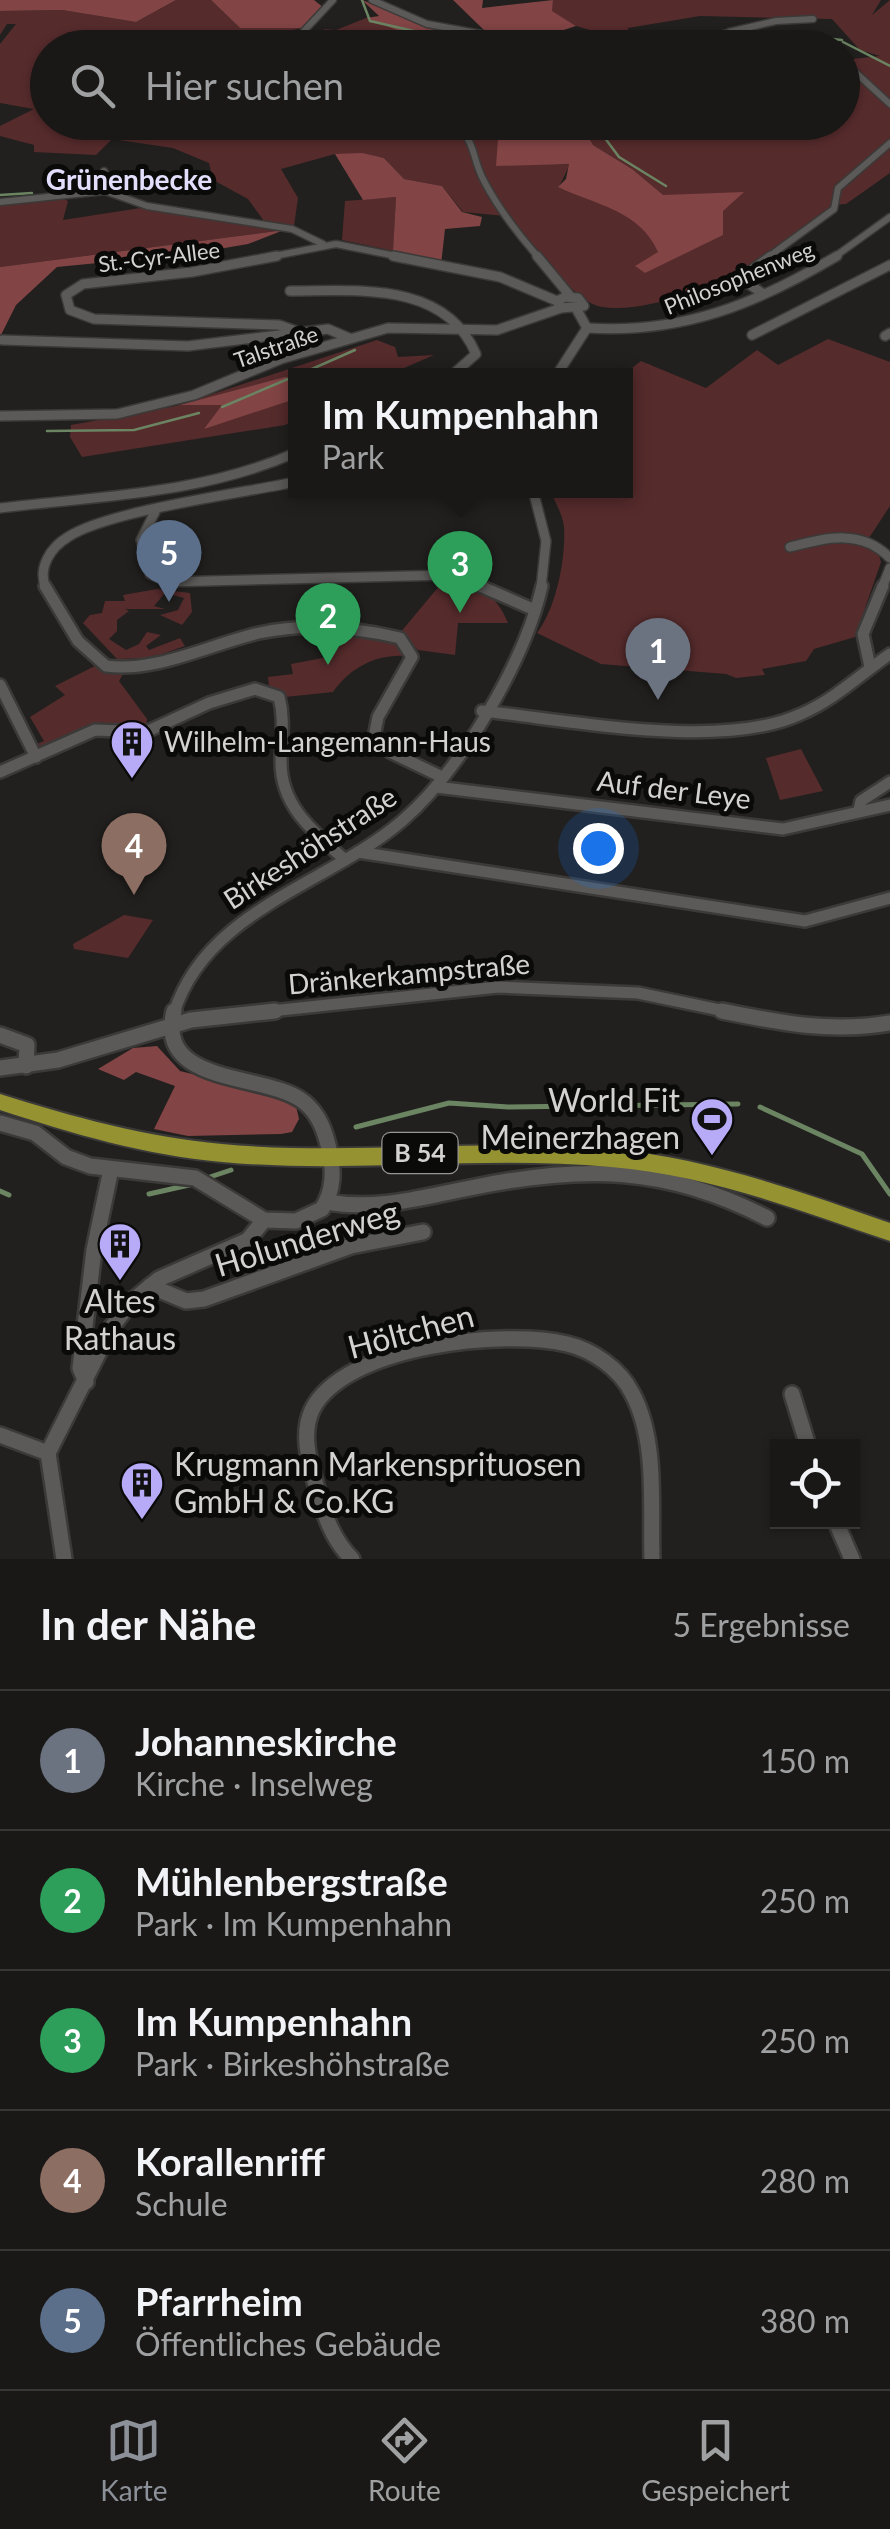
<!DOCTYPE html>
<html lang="de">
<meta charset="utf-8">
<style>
:root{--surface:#191816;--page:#262523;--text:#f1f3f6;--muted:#9fa0a1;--line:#373735;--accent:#8c9099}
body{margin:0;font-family:Lato,sans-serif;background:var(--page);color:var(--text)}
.controls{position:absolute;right:30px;bottom:30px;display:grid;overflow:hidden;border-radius:0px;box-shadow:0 2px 8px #0004}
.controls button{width:90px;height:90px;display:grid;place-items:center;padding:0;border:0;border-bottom:2px solid var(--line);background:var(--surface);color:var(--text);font:50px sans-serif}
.you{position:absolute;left:598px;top:848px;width:35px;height:35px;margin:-25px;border:8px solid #fff;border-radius:50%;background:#1a73e8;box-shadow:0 0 0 15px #1a73e833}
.badge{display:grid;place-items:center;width:65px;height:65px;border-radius:50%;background:var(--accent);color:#fff;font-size:32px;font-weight:700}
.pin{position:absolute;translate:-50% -82px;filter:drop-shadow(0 2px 5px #0008)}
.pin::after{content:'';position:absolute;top:52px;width:35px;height:30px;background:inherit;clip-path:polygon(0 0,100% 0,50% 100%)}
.popup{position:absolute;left:288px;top:368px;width:345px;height:130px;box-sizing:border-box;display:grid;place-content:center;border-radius:0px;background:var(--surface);filter:drop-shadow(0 2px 8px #0005);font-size:32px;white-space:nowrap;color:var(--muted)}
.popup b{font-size:38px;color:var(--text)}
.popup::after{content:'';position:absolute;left:50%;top:100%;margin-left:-20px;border:20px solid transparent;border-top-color:var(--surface)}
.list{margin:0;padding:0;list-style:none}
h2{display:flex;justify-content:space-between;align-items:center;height:130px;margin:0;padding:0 40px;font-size:42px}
h2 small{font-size:32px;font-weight:400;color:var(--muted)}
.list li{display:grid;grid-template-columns:65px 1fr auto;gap:30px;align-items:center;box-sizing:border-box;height:140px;padding:0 40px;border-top:2px solid var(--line)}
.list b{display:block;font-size:38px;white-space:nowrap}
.list p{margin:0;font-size:32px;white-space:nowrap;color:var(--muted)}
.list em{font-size:32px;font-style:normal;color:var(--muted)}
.icon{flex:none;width:55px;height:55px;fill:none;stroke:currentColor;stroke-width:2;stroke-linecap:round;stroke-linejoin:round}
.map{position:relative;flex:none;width:890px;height:1559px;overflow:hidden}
.search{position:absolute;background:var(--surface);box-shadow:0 2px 8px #0004;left:30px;right:30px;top:30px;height:110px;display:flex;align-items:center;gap:25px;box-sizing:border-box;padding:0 35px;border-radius:55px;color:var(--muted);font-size:38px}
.sheet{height:830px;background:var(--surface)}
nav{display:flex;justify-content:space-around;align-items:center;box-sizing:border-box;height:140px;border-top:2px solid var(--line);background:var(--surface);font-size:28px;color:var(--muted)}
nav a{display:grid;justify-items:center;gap:5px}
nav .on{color:var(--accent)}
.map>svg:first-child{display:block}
.green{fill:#562b2c}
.forest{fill:#824445}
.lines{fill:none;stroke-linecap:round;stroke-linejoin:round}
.stream-far1{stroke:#6b8462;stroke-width:2.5}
.stream{stroke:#6b8462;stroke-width:5}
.minor-far3-casing{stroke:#3b3a38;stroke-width:9}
.minor-far2-casing{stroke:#3b3a38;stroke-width:12}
.minor-far1-casing{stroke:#3b3a38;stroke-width:16}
.minor-casing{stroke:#3b3a38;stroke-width:20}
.primary-casing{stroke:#3b3a38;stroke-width:4}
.minor-far3{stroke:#5b5a58;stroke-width:6}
.minor-far2{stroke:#5b5a58;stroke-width:9}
.minor-far1{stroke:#5b5a58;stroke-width:11}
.minor{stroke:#5b5a58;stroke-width:15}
.primary{fill:#949231;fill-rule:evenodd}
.labels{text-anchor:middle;stroke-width:10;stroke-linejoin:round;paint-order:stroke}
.far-street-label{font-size:22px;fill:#d3d2d1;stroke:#0a0a09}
.shield{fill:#0a0a09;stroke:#979695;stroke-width:2.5}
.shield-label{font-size:25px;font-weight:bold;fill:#d3d2d1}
.far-quarter-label{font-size:28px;font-weight:bold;fill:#e2defc;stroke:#0a0a09}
.poi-label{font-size:28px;fill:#d3d2d1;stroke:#0a0a09;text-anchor:start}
.street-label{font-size:28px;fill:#d3d2d1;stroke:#0a0a09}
.near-poi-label{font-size:32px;fill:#d3d2d1;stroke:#0a0a09;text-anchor:end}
.near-street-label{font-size:32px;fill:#d3d2d1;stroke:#0a0a09}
</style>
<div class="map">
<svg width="890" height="1559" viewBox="0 0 890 1559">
<rect width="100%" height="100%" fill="#21201e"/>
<g class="green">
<path d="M176 0H211L240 28H303L287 31 295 32 300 47 48 48V122L449 123 458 127 485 178 471 135 454 123H483C514 151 525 166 570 164L559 187 632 169 593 145 581 123 842 122 843 60 880 56 860 50 832 19 700 16 628 28 627 43 607 40 611 36 576 26 551 11 553 0H881L872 15 890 0V173L846 204 831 205C794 252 658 321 598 306 574 300 523 236 505 216L463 212 442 186 404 179 384 158 335 154 281 169 298 198 294 226 264 221 248 199 213 180 209 163 173 148 112 139 96 155 34 152V145L0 136V126L34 109 0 103V44L16 24H7L0 35V11L62 10 136 22Z"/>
<path d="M366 18 399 31 488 47H331L336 45 324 29 336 30Z"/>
<path d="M396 197 393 251 342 240 345 201Z"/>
<path d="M64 199 68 201 63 220 147 207 284 230 0 267V203Z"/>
<path d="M828 339 890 362V506L869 538 860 541 878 552 881 562 855 637 814 649 806 661 762 669 765 675 736 678 726 674 601 664 537 633C556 608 566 559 564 527 563 515 555 502 550 491L625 490 623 375 641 361 706 388 757 350 778 365Z"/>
<path d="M377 340 395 347 398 357 434 355 388 375 295 376V420L285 425 82 457 70 437 71 425 176 406Z"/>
<path d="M445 579C476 585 496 592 508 623H458L455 655 418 650 400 633Z"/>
<path d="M157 589 190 593 192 612 182 625 160 615 178 610 184 598 165 593 154 606 165 609H125L129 611 117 620V631L109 639 126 650 139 644 147 632 161 635 146 646 149 650 180 638 185 646 151 658 117 659 83 623 90 615 102 613 105 601H125L123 595Z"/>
<path d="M337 632 391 640 405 656C376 654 350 668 333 692L285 697 269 686 268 677 293 674 291 664 333 656Z"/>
<path d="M101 663 126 669 119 681 147 719 146 732 117 728 43 749 37 744 44 741 30 717 65 695 55 686Z"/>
<path d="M801 749 823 791 780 800 766 758Z"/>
<path d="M124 915 153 920 128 958 74 949 73 944Z"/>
</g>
<g class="forest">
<path d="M0 0H176L136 22 62 10 0 11Z"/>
<path d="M211 0H314L324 8 303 28H240Z"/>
<path d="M362 0 416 21 489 35 473 44 399 31 366 18 379 16Z"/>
<path d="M453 0H483L482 8 553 0 552 11 576 26 533 40 485 31Z"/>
<path d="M483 123H581L593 145 632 169 663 195 744 192 723 211V235L645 273 635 266 658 252C640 210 595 205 558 187L566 179 569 164 496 166 498 139Z"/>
<path d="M362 153 384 158 404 179 442 186 462 212 482 217 480 226 445 229 441 265 386 253 393 250 396 197 363 200 335 154Z"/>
<path d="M284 230 248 244 190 254 57 267 16 305 0 337V267Z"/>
<path d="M285 377 295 381V399L204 429 222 405H180Z"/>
<path d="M157 1046 180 1071 284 1097 296 1106 299 1119 292 1132 281 1134 188 1136 154 1129 175 1086 136 1072 124 1080 98 1069 133 1048Z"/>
</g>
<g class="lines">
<g class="stream-far1">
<path d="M362 0 370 21 488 48"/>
<path d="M823 38 842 40"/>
<path d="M843 42 890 66"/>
<path d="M717 48 742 41"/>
<path d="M593 122 619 157 666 186"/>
<path d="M0 195 32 193"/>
<path d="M296 376 355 350"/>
<path d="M222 407 295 376"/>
<path d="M47 431 134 430 199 413"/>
</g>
<g class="stream">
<path d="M760 1107 862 1154 890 1194"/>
<path d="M356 1127 449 1103 508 1107 738 1104"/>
<path d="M207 1178 231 1170"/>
<path d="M0 1191 9 1195"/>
<path d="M149 1194 189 1185"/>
</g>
<g class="minor-far3-casing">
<g id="minor-far3">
<path d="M372 0 427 24 560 48"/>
<path d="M729 32 776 21 813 19"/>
<path d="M308 48 303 32 333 0"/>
<path d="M668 48 727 33 775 48"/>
<path d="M842 60 890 104"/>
<path d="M451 122C478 141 470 155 484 181 499 210 518 234 539 258"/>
<path d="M104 171 111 186 105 191"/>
<path d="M0 202 105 191 147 206 292 229 323 244"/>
<path d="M264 258 336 244 406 258"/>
<path d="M767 258 834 209 838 188 890 143"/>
<path d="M833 258 890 217"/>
</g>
</g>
<g class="minor-far2-casing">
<g id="minor-far2">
<path d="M277 256 192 272 83 284 66 295 70 310 94 319 279 325 296 331"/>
<path d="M393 256 500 277 557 301"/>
<path d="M537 256 571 297"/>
<path d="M290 291C358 291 445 281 476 354L451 376"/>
<path d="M762 293 740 278 771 256"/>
<path d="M565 297 578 298 584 306 561 308 557 301Z"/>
<path d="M587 328C683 334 756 304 837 256"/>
<path d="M752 335 890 265"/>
<path d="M885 336 890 333"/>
<path d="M2 340 188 346 328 329 349 338"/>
<path d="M556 376 587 328 577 310"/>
<path d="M0 416 117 414 194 395 281 359 388 328 497 330 561 308"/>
<path d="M533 490 546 541 541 588"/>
<path d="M0 508C101 496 201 494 295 453"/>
<path d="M155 512 141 540 150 574 168 582 449 575 485 588"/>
<path d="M790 547C826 538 861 528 890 558"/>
<path d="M46 588C37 568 51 547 68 537 107 511 243 493 295 482"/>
<path d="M882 588 890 568"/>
</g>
</g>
<g class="minor-far1-casing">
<g id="minor-far1">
<path d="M45 586 78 641 106 666C156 673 211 644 259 633 305 623 354 627 400 638L412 657 378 717 374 737 390 752 442 777"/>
<path d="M480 586 535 610"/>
<path d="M870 667 863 634 883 586"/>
<path d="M0 685 36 757"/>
<path d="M482 711C569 720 722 751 801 714 834 700 861 674 890 654"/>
<path d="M0 772 95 730 146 732 209 703 255 689 279 697C285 719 281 739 281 762 281 807 314 832 345 860"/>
<path d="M436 787 783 829 890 805"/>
<path d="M859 810 861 801 890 782"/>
<path d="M358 852 805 921 890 898"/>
<path d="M174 1013C206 910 327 885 402 821 461 770 525 661 542 586"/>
<path d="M252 1013 498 987 638 993 734 1013"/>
</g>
</g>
<g class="minor-casing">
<g id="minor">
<path d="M722 1011C781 1023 830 1033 890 1023"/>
<path d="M0 1035 27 1045 26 1066"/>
<path d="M0 1068 58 1060 191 1020 275 1011"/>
<path d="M0 1123 35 1133 66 1157 90 1166 195 1178 264 1220 296 1221 322 1209C334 1190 334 1171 329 1149 325 1131 319 1114 304 1102 266 1072 155 1087 174 1011"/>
<path d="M327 1202C377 1211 422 1197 470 1188 581 1165 665 1165 767 1218"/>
<path d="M150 1286 186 1301 204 1299 351 1246 423 1232"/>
<path d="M86 1382 80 1368 94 1250 111 1169"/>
<path d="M792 1394 808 1446"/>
<path d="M0 1435 48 1453"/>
<path d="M836 1522 852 1559"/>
<path d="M64 1559 48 1453 111 1328 131 1302 159 1279 248 1240 264 1220"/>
<path d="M352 1559C331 1538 324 1513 316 1485 309 1461 301 1434 312 1410 344 1345 505 1329 567 1344 593 1350 620 1369 632 1393 658 1441 650 1507 652 1559"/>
</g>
</g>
<g class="primary-casing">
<path id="primary" d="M0 1094C73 1117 146 1137 222 1144 351 1156 481 1138 611 1149 707 1158 799 1191 890 1223V1241C799 1210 708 1175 611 1167 482 1155 351 1174 222 1162 145 1155 73 1134 0 1110Z"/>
</g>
<use href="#minor-far3" class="minor-far3"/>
<use href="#minor-far2" class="minor-far2"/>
<use href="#minor-far1" class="minor-far1"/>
<use href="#minor" class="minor"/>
<use href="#primary" class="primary"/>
</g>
<defs>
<g id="building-pin" transform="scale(2.25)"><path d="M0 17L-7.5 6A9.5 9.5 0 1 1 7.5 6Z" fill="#b7abf7" stroke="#0a0a09"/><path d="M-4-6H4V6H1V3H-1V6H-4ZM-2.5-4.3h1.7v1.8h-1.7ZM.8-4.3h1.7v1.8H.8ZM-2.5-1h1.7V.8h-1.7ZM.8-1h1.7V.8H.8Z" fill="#111"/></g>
<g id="stadium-pin" transform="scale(2.25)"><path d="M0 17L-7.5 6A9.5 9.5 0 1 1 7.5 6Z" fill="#b7abf7" stroke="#0a0a09"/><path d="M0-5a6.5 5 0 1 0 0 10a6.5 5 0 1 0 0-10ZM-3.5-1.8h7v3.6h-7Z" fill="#111"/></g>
</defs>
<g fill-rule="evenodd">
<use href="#building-pin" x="132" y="742"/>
<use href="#stadium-pin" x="712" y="1119"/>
<use href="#building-pin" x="120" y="1244"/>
<use href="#building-pin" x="142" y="1483"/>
</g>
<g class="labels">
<g class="far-street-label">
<text transform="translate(159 257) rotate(-7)" y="8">St.-Cyr-Allee</text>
<text transform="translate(739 278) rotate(-22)" y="8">Philosophenweg</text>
<text transform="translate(276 347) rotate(-19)" y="8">Talstraße</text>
</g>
<rect class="shield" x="382.5" y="1133" width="75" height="40" rx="8"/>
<g class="shield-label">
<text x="420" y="1162">B 54</text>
</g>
<g class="far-quarter-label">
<text x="129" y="190">Grünenbecke</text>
</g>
<g class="poi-label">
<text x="164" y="752">Wilhelm-Langemann-Haus</text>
</g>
<g class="street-label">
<text transform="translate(674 790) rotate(7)" y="10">Auf der Leye</text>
<text transform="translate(310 848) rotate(-33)" y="10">Birkeshöhstraße</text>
<text transform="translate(409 974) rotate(-5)" y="10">Dränkerkampstraße</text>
</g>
<g class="near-poi-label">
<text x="680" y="1112">World Fit<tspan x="680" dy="37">Meinerzhagen</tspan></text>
<text x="120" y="1313" text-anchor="middle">Altes<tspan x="120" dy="37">Rathaus</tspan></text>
<text x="174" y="1476" text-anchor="start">Krugmann Markensprituosen<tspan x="174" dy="37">GmbH &amp; Co.KG</tspan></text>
</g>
<g class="near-street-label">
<text transform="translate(307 1239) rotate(-17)" y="11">Holunderweg</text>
<text transform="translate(411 1332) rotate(-15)" y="11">Höltchen</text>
</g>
</g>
</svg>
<div class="controls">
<button><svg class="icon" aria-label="locate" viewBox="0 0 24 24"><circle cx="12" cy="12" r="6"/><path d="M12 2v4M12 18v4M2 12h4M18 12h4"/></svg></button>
</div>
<div class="you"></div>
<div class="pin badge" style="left:658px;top:700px;background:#6b7280">1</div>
<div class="pin badge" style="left:328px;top:665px;background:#2e9e5b">2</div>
<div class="pin badge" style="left:460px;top:613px;background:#2e9e5b">3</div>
<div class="popup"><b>Im Kumpenhahn</b>Park</div>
<div class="pin badge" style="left:134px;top:895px;background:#8d6e63">4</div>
<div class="pin badge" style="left:169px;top:602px;background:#5c6f8a">5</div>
<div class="search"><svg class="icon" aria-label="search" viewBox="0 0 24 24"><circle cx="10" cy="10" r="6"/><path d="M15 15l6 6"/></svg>Hier suchen</div>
</div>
<section class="sheet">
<h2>In der Nähe<small>5 Ergebnisse</small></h2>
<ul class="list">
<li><span class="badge" style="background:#6b7280">1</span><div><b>Johanneskirche</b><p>Kirche · Inselweg</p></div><em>150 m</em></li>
<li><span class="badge" style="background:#2e9e5b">2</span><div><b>Mühlenbergstraße</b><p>Park · Im Kumpenhahn</p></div><em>250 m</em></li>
<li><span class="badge" style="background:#2e9e5b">3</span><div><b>Im Kumpenhahn</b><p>Park · Birkeshöhstraße</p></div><em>250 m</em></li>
<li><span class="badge" style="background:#8d6e63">4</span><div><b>Korallenriff</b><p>Schule</p></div><em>280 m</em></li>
<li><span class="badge" style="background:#5c6f8a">5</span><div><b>Pfarrheim</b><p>Öffentliches Gebäude</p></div><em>380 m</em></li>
</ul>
</section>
<nav>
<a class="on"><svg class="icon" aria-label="map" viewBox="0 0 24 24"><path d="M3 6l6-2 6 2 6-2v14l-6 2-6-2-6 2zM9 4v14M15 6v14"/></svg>Karte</a>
<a><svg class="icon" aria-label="directions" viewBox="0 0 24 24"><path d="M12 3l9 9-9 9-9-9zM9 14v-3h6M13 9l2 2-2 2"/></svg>Route</a>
<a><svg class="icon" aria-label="saved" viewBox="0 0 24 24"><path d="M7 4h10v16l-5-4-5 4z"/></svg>Gespeichert</a>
</nav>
